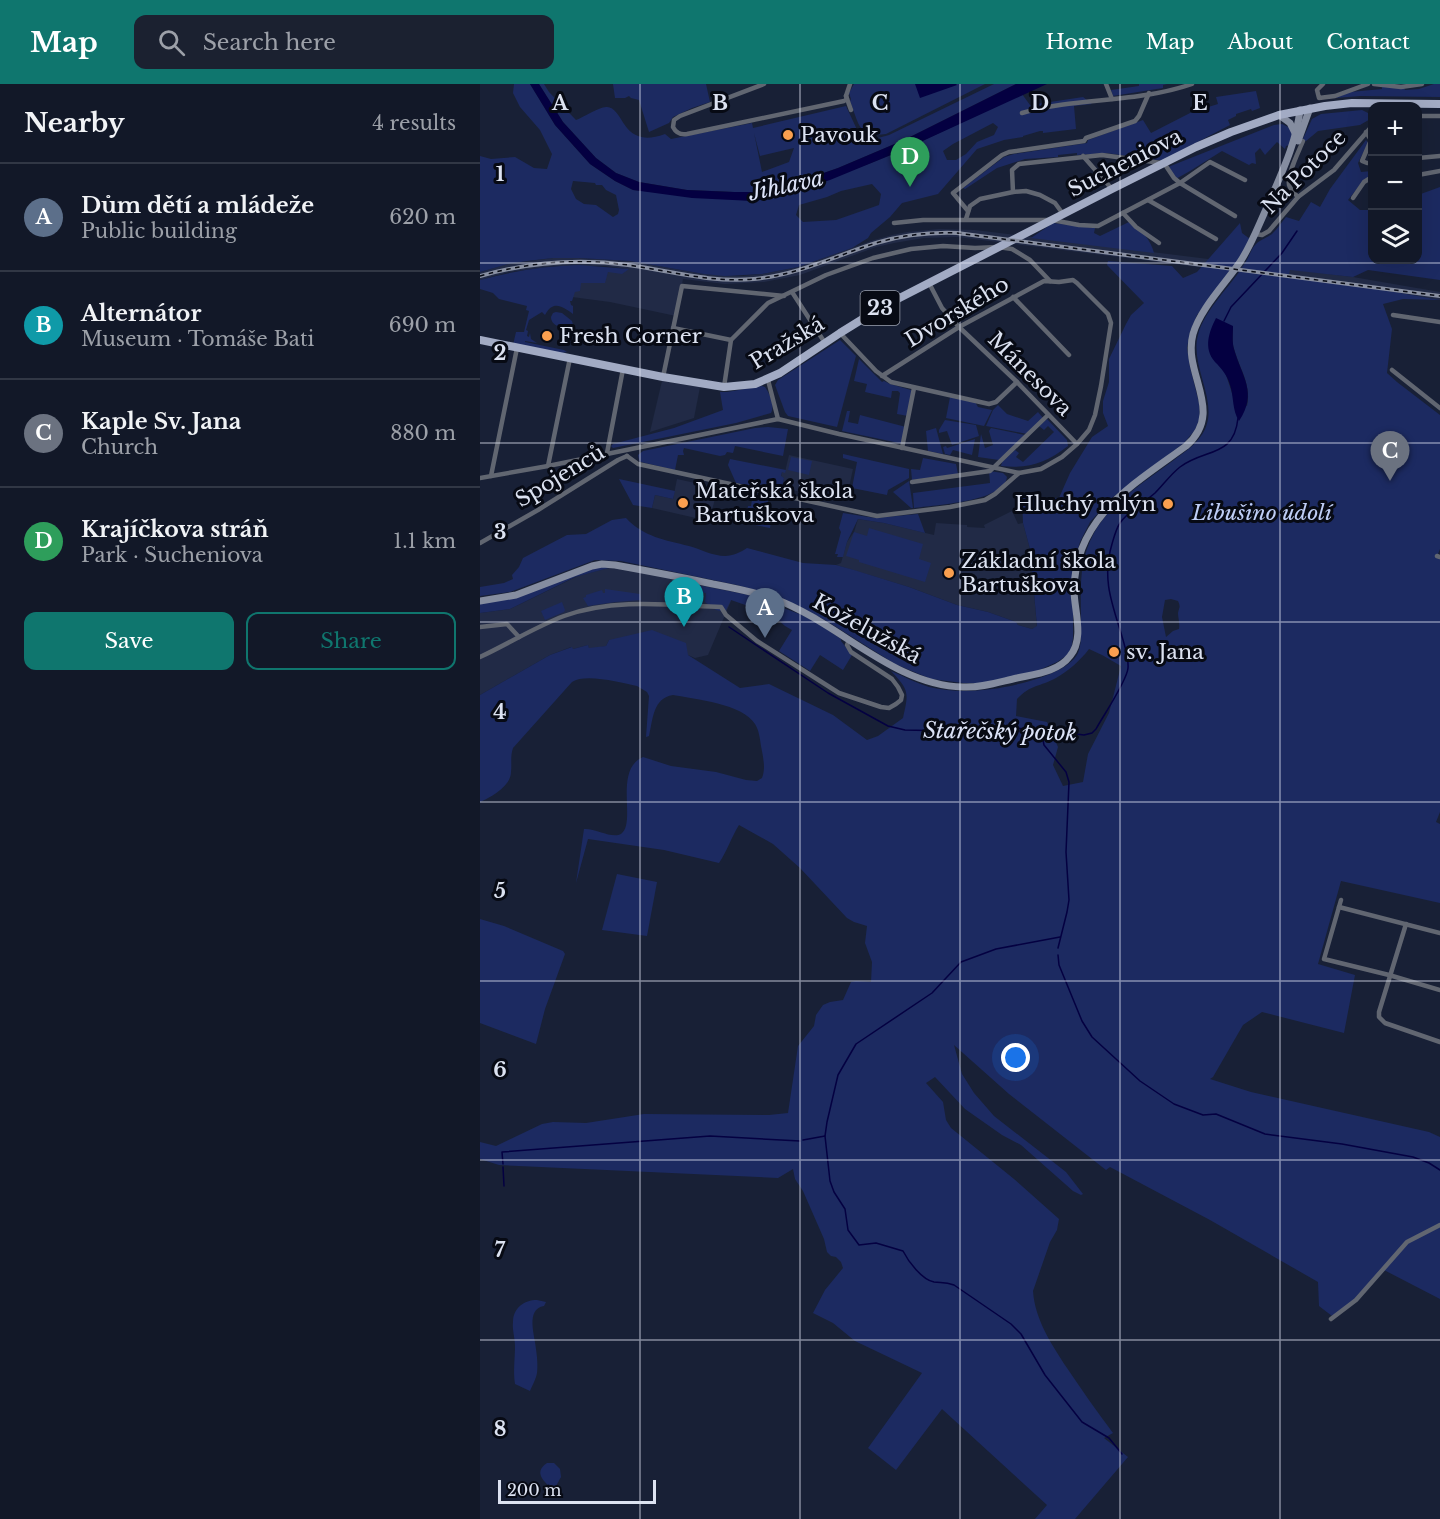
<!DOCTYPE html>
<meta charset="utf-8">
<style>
:root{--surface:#121828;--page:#1b2130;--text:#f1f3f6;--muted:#9ca0a8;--line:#313745;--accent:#0f766e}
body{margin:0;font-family:"Libre Baskerville",serif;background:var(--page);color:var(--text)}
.controls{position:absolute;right:18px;top:18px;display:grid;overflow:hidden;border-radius:12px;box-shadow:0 6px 24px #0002}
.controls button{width:54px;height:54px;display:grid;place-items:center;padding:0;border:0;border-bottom:2px solid var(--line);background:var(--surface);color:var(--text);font:30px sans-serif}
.scale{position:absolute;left:18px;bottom:15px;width:158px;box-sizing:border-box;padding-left:6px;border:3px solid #dce2f1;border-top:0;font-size:16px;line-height:21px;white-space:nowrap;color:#dce2f1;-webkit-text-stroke:4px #070a14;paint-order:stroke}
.you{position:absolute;left:536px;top:974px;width:21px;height:21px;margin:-15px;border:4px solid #fff;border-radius:50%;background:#1a73e8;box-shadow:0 0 0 9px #1a73e833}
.badge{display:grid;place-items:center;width:39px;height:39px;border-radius:50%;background:var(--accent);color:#fff;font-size:20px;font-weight:700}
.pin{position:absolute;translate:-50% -50px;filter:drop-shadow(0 2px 3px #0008)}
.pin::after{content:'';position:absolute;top:32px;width:21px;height:18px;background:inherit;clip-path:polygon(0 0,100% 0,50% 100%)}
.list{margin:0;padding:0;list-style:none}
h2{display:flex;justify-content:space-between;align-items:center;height:78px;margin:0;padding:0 24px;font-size:26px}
h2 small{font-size:20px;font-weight:400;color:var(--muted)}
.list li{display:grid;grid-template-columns:39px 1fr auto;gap:18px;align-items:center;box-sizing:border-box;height:108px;padding:0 24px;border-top:2px solid var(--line)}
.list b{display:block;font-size:22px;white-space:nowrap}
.list p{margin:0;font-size:20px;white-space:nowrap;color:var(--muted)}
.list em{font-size:20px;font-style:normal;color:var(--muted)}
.actions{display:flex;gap:12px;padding:18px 24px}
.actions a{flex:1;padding:14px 0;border:2px solid var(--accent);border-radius:12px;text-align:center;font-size:21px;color:var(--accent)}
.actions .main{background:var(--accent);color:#fff}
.icon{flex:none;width:33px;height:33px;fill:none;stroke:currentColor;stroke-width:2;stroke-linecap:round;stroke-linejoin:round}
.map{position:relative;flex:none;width:960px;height:1435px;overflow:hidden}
header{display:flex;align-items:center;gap:36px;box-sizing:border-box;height:84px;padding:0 30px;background:var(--accent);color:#fff}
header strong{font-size:28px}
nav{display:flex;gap:33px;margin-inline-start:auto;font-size:21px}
.search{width:420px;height:54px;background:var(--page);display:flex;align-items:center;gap:15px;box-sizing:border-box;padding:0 21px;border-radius:12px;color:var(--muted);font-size:22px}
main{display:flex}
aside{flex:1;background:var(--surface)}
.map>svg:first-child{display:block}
.built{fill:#212a46}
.green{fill:#1c2a61;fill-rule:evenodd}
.water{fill:#040041}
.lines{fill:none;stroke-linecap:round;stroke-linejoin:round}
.stream{stroke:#040041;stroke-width:1.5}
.minor{stroke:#616671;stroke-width:4.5}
.secondary{stroke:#858da0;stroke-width:7}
.primary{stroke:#a2abc4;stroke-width:8}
.rail-casing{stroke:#888fa1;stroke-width:4}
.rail{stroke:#070a14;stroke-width:1.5;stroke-dasharray:4.5;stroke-linecap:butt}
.grid{fill:none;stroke:#dce2f1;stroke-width:1.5;stroke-opacity:0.55}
.poi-dot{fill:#fa9f4f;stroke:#070a14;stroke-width:2}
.labels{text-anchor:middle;stroke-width:6;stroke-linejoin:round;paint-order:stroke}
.shield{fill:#070a14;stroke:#9ca1af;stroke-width:1.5}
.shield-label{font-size:20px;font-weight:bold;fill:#dce2f1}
.poi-label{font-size:21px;fill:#dce2f1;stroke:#070a14;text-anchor:start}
.street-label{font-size:21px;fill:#dce2f1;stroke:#070a14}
.park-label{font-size:21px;font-style:italic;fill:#bfcef6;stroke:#070a14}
.water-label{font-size:22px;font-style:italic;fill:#dce3f8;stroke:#070a14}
.grid-label{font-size:20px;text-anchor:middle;font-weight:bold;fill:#dce2f1;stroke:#070a14;stroke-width:6;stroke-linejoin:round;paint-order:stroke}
</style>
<header>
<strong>Map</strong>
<div class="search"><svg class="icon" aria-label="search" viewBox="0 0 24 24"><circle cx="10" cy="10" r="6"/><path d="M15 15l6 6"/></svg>Search here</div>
<nav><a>Home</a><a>Map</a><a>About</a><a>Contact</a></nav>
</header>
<main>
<aside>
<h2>Nearby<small>4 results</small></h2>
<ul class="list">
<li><span class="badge" style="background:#5c6f8a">A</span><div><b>Dům dětí a mládeže</b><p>Public building</p></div><em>620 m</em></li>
<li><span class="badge" style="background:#0f9aa8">B</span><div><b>Alternátor</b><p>Museum · Tomáše Bati</p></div><em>690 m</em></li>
<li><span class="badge" style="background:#6b7280">C</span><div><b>Kaple Sv. Jana</b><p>Church</p></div><em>880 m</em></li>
<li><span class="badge" style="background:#2e9e5b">D</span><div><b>Krajíčkova stráň</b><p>Park · Sucheniova</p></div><em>1.1 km</em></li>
</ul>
<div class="actions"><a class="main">Save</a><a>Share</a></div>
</aside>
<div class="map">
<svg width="960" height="1435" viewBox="0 0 960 1435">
<rect width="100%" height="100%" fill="#182036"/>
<g class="built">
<path d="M459 145 495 146 873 193 960 208V216L904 206 808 194 477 153 444 154 414 159 396 163 320 191 284 198 245 200 203 195 196 232 130 218 92 213 100 198 128 188 147 185 125 182H74L29 188 0 196V188L28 180 73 174H99L150 177 224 190 263 192 282 190 318 183 394 156 412 151 427 148Z"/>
<path d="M182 297 220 303 214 334 170 348Z"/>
<path d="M309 371 373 385 366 417 302 404 304 394 301 393 302 388H305Z"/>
<path d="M197 395 238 404 229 437 172 424 175 411 193 415Z"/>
<path d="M532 427 538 440 543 439 550 465 557 543 552 545 538 541 536 538 508 528 477 521 429 503 356 481 361 479 367 458 374 448 378 435 404 439 454 451 456 439 487 441V443L505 444 504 441Z"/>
<path d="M140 481 256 505 228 571 215 574 208 571 129 556 126 562 116 564H109L108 561 93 565 91 563 70 571 0 611V529L30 525 98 492Z"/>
</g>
<g class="green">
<path d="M34 0H50L75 41 110 80 135 97 153 106 273 117 299 113 391 79 423 66 542 10 550 21 603 13 612 20 594 22 596 45 563 49V47H560L543 52V53L524 56 497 65 458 110 422 119 410 133 391 149 388 154 372 164 318 183 282 190 245 192 224 190 150 177 99 174H73L47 177 28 180 0 188V72L11 75 35 73 54 84 67 85 72 70 60 46 40 23 33 9ZM513 39 518 43 514 51 497 58 486 70 476 76H467L463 67 473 60ZM93 97 115 99 116 101H122L126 106 136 111 139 126 138 130 133 133 116 121 104 120 96 115 91 105ZM392 100 401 110 399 121 356 136 323 138 316 131 319 121 347 113 361 107Z"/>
<path d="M59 0H64L69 8 96 36C104 33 120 22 127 23 145 24 141 66 185 50L191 55 272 39 273 44 366 22 380 52 398 54 409 51 514 0H536L424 56 358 84 309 101 284 108H254L207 106 159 98 136 89 116 74 83 38ZM274 49 280 72 314 64 309 78 282 88Z"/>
<path d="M133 0H226L230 18 212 24 193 33 189 39 169 48 159 16 151 14 149 12 145 14H135Z"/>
<path d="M374 0H505L406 50C378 54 379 40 370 17L371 15 369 9Z"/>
<path d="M659 0H687L683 1V4L633 12 631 6 659 2Z"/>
<path d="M954 0H960V13L880 12 855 14 870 8 902 5V3L924 4 925 6 939 5Z"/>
<path d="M776 7 780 24 772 27 771 25 756 30V32L748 36 750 41 683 76H678L626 69 597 71V69L578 71V73L545 75 517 84 485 105 483 104 524 73 534 70 607 59 608 56 663 36 671 49 712 28 738 20 736 13Z"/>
<path d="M882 26 892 31V34L880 41 838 47 826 57 821 59 832 35 841 30Z"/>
<path d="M802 40 810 44 813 51 810 61 806 62 805 65 797 58 785 71 780 64 775 69 776 80 772 79 769 81 742 67 710 87 694 96 688 83 794 41Z"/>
<path d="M886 56 888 59 878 79 881 88 892 87V92L884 96 868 116 880 126H892V176H938V111L960 103V196L888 186 873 193 810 186 808 193 904 206 960 216 923 215 903 220 912 245 907 289 917 298 960 331V465L958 470 960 472V728L956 738 960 740V819L861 797 838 880 875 891 864 949 782 928 763 941 733 993 730 995 771 1008 949 1048 960 1053V1215L904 1186 876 1216 852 1232 839 1222 838 1198 730 1136 630 1083 626 1086 529 1010 474 961 482 990 494 1009 514 1032 586 1088 603 1110 601 1111 593 1107 541 1061 522 1051 485 1025 455 993 446 999 463 1018 466 1036 471 1044 534 1095 579 1135 577 1146 570 1158 553 1207C555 1236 572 1261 587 1284 602 1306 617 1328 633 1349L624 1354 648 1373 595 1435H555L567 1421 462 1325 416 1386 388 1364 442 1289 375 1257 353 1239 333 1229 345 1206 363 1184 361 1178 356 1173 351 1172 347 1168 344 1155 323 1107 315 1095 313 1085 298 1094 19 1081 0 1075V1058L16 1062 62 1040 73 1038 106 1039 164 1030 289 1031 308 1029 318 962 334 942 336 931 343 921 350 918 363 916 371 898 376 897 391 898 392 878 385 859 387 842 374 838 367 834 320 784 293 760 259 741C251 754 247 767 239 779L184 766 108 755 96 799 104 745C115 744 132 755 141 750 157 739 133 686 163 673L191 682 236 688 266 696 277 697 282 694C286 684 283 673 281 662 280 655 279 646 275 640 263 620 215 615 193 611 173 614 173 635 169 652L166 653 169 612 167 608 157 602C141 599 106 589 92 598L33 664C30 673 32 679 31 688 31 702 11 713 0 718V611L70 571 92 563 93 565 108 561 109 564 126 562 129 556 172 546 206 559 208 571 260 604 289 600 353 631 387 656 398 652 423 634C429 608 429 606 411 587 423 592 436 599 449 603 466 607 486 608 503 606 527 604 587 592 598 569 602 560 601 547 601 537 601 506 598 478 614 449 631 418 666 397 694 376 703 369 714 362 721 352 743 322 709 284 718 251 724 226 752 201 765 179 769 173 771 165 776 160 781 155 787 154 792 150 797 145 802 138 806 133L819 137 831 118 840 123 850 105ZM753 242C753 248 752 255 753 261 758 283 772 299 767 322L753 312 745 288 731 272ZM691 515 698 517C701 524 699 523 698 529 698 533 700 540 699 545L693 547 686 553 682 533 685 516ZM609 565 622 571 641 582 629 629 608 670 603 698 583 702 573 681 578 663 567 638 536 632 537 615C551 600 560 603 576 594 588 587 600 577 609 565Z"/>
<path d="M649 138C661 145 671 156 674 169L551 154 573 139 615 144 614 149 620 152Z"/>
<path d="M760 139 762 149 770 155 758 176 717 231 710 248 707 264 710 283 719 319 720 334 715 346 704 359 633 413 610 438 600 458 595 475 593 490V554L591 566 586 572 577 578 555 588 501 599H483L451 595 415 580 350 539 315 520 279 507 257 501 141 477 115 476 30 508 0 512V503L24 499 33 495 32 491 39 483 43 474 87 451 106 450 132 436 146 434C164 453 185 456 209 462 220 465 233 472 245 472 253 472 261 468 267 464L323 479 356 481 374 486 429 503 477 521 508 528 536 538 538 541 552 545 557 542 550 465 543 439 542 414H579L590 389 612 353 628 342 623 329V317L629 298V275L646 240 651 231 664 219 627 181 628 177 692 182 703 194 717 188Z"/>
<path d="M99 181 149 185 142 190 128 188 125 199H101L100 207 95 208 92 217H90L91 221 93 222V230C82 222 73 216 65 231L62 228 49 236 46 246 48 247 47 252 49 253 50 249 51 255 57 259 45 257V258L84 266 87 268 82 269 33 261 36 248H44L49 227 46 226 47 222 19 215 13 209 0 205V196C33 187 65 182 99 181Z"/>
<path d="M76 228 82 229 92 237 93 241 92 244C84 244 71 243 71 233L73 229Z"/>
<path d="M360 256 376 272 357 343 308 332 305 328 295 301 298 296Z"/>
<path d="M379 275 402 298 404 297 410 300 431 306 432 308 428 332 417 330 420 309 418 307H412L411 314 385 308 387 300 374 297Z"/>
<path d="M282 302 285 303C290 310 295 322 291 329L256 339 133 364 131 362 133 360 194 344 243 326 240 308H247Z"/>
<path d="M470 313 495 318 498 323 512 326 504 342 466 334Z"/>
<path d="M518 321 527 330 548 337 558 328 563 334 547 350 506 342 513 326Z"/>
<path d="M367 327H370L368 338 378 340 380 331 426 343 421 359H419L362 347Z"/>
<path d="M567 335 587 356 588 362C566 379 549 385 521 382L522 378 535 366 539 369 536 373 543 378 574 348 568 342 564 346 559 342Z"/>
<path d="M465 336 496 341 499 352 472 361 467 347 459 349V346Z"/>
<path d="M288 343 308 345 303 372 255 362 253 369 247 368 245 371 240 372 204 364 203 367 204 371H198L195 386 161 378 159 376 158 371 163 367 275 344Z"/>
<path d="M456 344 463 370 448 367 446 347Z"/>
<path d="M511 344 545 351 519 376 498 373 501 350 505 364 513 361 509 347Z"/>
<path d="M495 355 492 371 473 366 470 371 465 370 463 363 466 362 467 364Z"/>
<path d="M363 370 429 385V394L408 406 407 411 372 404 377 378 363 374Z"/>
<path d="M311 373 332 377 329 391 308 386Z"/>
<path d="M443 374 476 380 478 390 432 396 431 385 440 386Z"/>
<path d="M250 375 306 386 305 389 302 388 301 392 304 394 301 408 256 399 248 381Z"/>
<path d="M509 387 523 389 527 393C524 418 454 421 434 424L433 409 510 399Z"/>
<path d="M139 395 195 407 193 415 175 411 172 424 153 421Z"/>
<path d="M429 397 433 424H431L413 408Z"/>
<path d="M273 409 289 413 286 425 293 427 290 444 265 439 268 422H271Z"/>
<path d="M363 429 395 434 438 430 445 449 404 439 378 435 367 458 363 473H357L358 470H355L361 448 359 444Z"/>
<path d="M389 444 443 460 439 475 451 479 445 498 379 478V476L366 472 374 448 387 452Z"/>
<path d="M115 480 140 481 95 493 30 525 0 529V516L31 512Z"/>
<path d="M207 499 269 511 322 531 336 538 361 555V557L372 571 363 586 340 571 330 587 299 567 312 546 305 542 291 530 251 516 245 528 236 526 225 518 226 509 206 508Z"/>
<path d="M125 505 160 510 161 516 135 518 108 522 103 514 106 513V511L122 506 123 509H125Z"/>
<path d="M82 518 85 526 84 528 65 536 61 527Z"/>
<path d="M137 790 177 798 167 852 122 846Z"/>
<path d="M0 835 24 842 83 867 85 870 65 925 56 960 0 939Z"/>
<path d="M57 1216 66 1218 64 1222C45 1225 55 1252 56 1265 57 1272 58 1282 57 1289 56 1295 52 1302 50 1307L35 1300C33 1287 35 1275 35 1262 35 1254 32 1245 33 1238 33 1224 44 1216 57 1216Z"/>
<path d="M67 1379H74L80 1385 81 1393 76 1402 70 1403C61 1395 55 1387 67 1379Z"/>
</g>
<g class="water">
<path d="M50 0H59L83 38 116 74 136 89 159 98 207 106 254 108H284L309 101 358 84 424 56 536 0H567L423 66 350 96 299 113 273 117 212 114 153 106 135 97 110 80 75 41Z"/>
<path d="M435 0H476L477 1 440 14Z"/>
<path d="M736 234 753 242C753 250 752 258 754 265 762 293 778 309 759 337 752 326 754 313 750 301 747 291 742 285 735 278 723 264 729 248 736 234Z"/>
</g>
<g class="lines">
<g class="stream">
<path d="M744 237 751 223 802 169 817 147"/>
<path d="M249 543 348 609 408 642 425 646 468 647 516 643 565 646 604 651 612 649 616 645C623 632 647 597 648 584 649 573 644 560 641 549 631 517 622 493 632 460 634 453 636 445 640 439 647 428 665 418 675 409 683 401 691 390 700 383 725 364 754 374 758 334"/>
<path d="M563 656 564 661 586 688 589 698 586 768 589 816 587 828 578 864"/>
<path d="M580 853 516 865 481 878 452 909 376 960 358 991 347 1038 345 1052 350 1097 354 1108 365 1125 368 1146 379 1161 396 1159 423 1167C428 1177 442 1196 454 1198 462 1199 465 1198 474 1201L531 1240 541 1250 565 1291 602 1338 629 1354 642 1370"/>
<path d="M578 871 579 881 602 937 612 953 660 997 694 1020 723 1031 736 1030 785 1050 862 1060 933 1073 949 1079 960 1086"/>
<path d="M323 1056 345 1052"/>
<path d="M23 1080 22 1068 230 1052 320 1057"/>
<path d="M23 1083 24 1102"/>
</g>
<g class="minor">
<path d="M284 0 200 32 194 36 193 43C196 49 200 51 207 50L364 17 367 15 366 12"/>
<path d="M370 0 366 12 371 26"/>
<path d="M626 0 632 15"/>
<path d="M843 0 837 6 839 14 855 12 888 0"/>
<path d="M894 0 921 3 942 0"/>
<path d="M542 29C597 13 658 19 712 0"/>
<path d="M938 32H960"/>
<path d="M886 48 891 56 882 77 887 79H892"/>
<path d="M603 72 632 105"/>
<path d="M938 74 960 72"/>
<path d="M684 79 694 94 700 99 755 132"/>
<path d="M938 91 960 87"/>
<path d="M533 108 532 86 539 80 622 71 681 79"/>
<path d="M818 113C815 110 810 105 809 101 807 90 819 67 823 57"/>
<path d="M873 114 884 98 892 93"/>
<path d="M668 116 736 155"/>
<path d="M488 127 473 109 522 71 529 68 604 57 606 54 655 37 659 32 669 9"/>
<path d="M643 129 656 143 679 159"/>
<path d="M486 135 490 122 500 115 533 108 546 107 560 111 575 119 583 130"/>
<path d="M414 139 443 136H572L599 141 618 142 700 99 730 78 765 96"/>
<path d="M775 150 782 151 789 147 818 113 854 86 892 42"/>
<path d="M449 199 462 224 479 243 537 298 597 360"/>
<path d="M312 208 345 259"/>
<path d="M533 213 589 271"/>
<path d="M913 231 960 238"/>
<path d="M193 244 251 256"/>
<path d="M360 249 396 287 411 298 509 320 516 318 537 298"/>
<path d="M912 286 960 324"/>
<path d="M183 293 202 202 304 212"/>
<path d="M288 296 298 335"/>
<path d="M244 303 251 256 288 219 346 191 393 174 431 165 463 162 495 164 518 163 532 165 550 176 570 197"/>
<path d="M422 364 434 304"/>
<path d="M127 369 143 285"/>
<path d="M147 372 158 380 397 432 470 423 505 416 515 410 539 389 561 385 582 373 597 360 609 346 615 331 621 302 631 239 628 230 597 199 593 196 579 198 564 197 479 243 402 292"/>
<path d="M68 382 90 274"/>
<path d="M11 392 37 264"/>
<path d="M0 394 68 382 298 335 359 350 539 389"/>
<path d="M432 398 510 387 568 331"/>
<path d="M0 459 58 426 138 376 147 372"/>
<path d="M957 472 960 473"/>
<path d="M0 543 27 540 39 553"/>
<path d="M0 573C28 560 55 543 84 532 135 514 188 521 241 523L246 531 277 557 359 609 401 623 409 624 416 620 421 616 422 611 418 603 412 595 371 568 367 561 369 556"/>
<path d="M861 816 844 875 909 891 960 906"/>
<path d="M859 823 960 849"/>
<path d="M926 840 899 928V933L905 939 960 958"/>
<path d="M851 1235 876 1216 927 1158 960 1141"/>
</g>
<g class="secondary">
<path d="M799 31 810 39 815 49"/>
<path d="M818 57 830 24"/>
<path d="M0 517 36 511 112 482 122 480 135 481C168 487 201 493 233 500 254 504 275 508 295 515 358 538 414 602 483 603 501 604 519 598 537 594 555 590 578 588 590 572 605 554 594 526 594 506 595 433 654 400 706 362 746 327 702 290 713 250 720 225 745 200 760 178 772 160 779 140 788 121 801 90 816 60 820 26"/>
</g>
<path class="primary" d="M0 256 183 293 244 303 275 300 300 289 360 249 402 223 632 105 716 63 751 48 799 31 845 22 872 19 960 20"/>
<g class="rail-casing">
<path id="rail" d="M0 192C50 178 97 174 148 181 191 187 231 199 274 195 318 191 355 172 396 159 423 151 449 148 477 149L960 212"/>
</g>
<use href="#rail" class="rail"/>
</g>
<path class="grid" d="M160 0V1435M320 0V1435M480 0V1435M640 0V1435M800 0V1435M0 179H960M0 359H960M0 538H960M0 718H960M0 897H960M0 1076H960M0 1256H960"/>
<g class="poi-dot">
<circle cx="308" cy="51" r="6"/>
<circle cx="67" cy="252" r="6"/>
<circle cx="203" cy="419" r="6"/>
<circle cx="688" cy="420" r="6"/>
<circle cx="469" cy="489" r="6"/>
<circle cx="634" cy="568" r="6"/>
</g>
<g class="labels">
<rect class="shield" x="380.5" y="207" width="39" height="34" rx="4.5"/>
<g class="shield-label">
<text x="400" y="231">23</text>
</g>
<g class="poi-label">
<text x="320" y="58">Pavouk</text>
<text x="79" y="259">Fresh Corner</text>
<text x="215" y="414">Mateřská škola<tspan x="215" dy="24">Bartuškova</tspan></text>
<text x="676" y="427" text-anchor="end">Hluchý mlýn</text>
<text x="481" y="484">Základní škola<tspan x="481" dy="24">Bartuškova</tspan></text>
<text x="646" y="575">sv. Jana</text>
</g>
<g class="street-label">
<text transform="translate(645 79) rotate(-27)" y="7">Sucheniova</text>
<text transform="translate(824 88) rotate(-45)" y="7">Na Potoce</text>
<text transform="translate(477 228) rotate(-31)" y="7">Dvorského</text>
<text transform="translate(307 259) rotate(-31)" y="7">Pražská</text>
<text transform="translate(550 290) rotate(45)" y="7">Mánesova</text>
<text transform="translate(80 392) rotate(-31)" y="7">Spojenců</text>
<text transform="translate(387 545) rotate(29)" y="7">Koželužská</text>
</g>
<g class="park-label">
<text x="782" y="436">Libušino údolí</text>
</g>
<g class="water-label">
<text transform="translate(306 101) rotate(-12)" y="8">Jihlava</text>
<text transform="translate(520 647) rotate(1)" y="8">Stařečský potok</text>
</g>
</g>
<g class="grid-label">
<text x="80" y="26">A</text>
<text x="240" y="26">B</text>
<text x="400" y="26">C</text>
<text x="560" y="26">D</text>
<text x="720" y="26">E</text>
<text x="20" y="97">1</text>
<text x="20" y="276">2</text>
<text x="20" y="455">3</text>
<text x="20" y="635">4</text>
<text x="20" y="814">5</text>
<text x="20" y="993">6</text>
<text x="20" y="1173">7</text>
<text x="20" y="1352">8</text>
</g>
</svg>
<div class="controls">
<button>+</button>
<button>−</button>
<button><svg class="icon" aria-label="layers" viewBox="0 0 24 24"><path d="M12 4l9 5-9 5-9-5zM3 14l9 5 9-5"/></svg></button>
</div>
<div class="scale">200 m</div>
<div class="you"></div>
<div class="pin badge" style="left:285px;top:554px;background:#5c6f8a">A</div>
<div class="pin badge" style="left:204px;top:543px;background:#0f9aa8">B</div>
<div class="pin badge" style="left:910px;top:397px;background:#6b7280">C</div>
<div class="pin badge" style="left:430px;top:103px;background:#2e9e5b">D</div>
</div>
</main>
